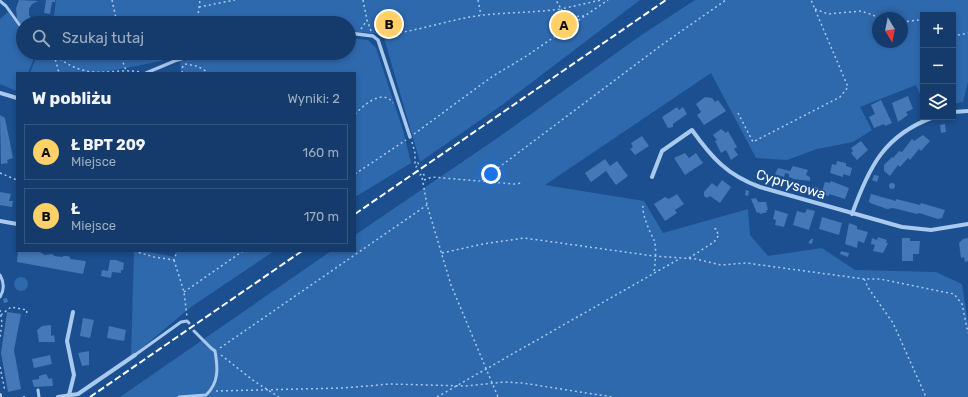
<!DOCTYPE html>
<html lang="pl">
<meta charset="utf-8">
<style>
:root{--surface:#143b6b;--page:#214673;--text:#f1f3f6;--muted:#9dadc1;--line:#33557e;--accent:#ffd166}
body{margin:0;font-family:Rubik,sans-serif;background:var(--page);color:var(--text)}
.controls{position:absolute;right:12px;top:12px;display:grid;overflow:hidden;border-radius:0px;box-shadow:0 2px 6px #0003}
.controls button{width:36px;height:36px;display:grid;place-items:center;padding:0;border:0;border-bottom:1px solid var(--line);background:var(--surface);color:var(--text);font:20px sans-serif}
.compass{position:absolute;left:872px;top:12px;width:36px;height:36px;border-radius:50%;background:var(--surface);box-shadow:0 2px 6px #0003;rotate:170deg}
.you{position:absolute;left:491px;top:174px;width:14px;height:14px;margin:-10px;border:3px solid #fff;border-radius:50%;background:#1a73e8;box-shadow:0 0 0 6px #1a73e833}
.badge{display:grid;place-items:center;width:26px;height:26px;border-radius:50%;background:var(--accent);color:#111;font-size:13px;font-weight:700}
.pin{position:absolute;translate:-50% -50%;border:2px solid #fff;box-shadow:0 1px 4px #0006}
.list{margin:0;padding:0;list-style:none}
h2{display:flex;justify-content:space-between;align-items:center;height:52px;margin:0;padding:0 16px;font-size:17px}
h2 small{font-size:13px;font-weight:400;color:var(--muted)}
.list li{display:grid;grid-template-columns:26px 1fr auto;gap:12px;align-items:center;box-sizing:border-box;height:56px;margin:0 8px 8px;padding:0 8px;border:1px solid var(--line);border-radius:0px}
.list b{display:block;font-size:15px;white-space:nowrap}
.list p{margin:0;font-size:13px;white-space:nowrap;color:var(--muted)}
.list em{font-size:13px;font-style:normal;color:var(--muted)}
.icon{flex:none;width:22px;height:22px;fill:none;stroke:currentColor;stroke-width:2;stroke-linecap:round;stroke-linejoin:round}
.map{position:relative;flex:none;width:968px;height:397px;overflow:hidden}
.search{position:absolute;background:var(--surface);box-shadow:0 2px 6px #0003;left:16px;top:16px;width:340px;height:44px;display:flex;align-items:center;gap:10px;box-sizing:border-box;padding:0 14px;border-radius:22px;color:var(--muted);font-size:15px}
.panel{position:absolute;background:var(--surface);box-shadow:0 2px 6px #0003;left:16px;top:72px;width:340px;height:180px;border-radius:0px}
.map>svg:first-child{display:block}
.green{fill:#2e69ad;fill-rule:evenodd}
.building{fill:#4478b7}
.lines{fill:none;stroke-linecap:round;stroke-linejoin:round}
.path{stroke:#a9c9ee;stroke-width:1.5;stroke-dasharray:2 3;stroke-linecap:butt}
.service{stroke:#a9c9ee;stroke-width:3}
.pedestrian{stroke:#a9c9ee;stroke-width:3.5}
.minor{stroke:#a9c9ee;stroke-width:4}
.rail{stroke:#fff;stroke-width:2;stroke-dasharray:7 3;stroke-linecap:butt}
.labels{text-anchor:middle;stroke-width:3;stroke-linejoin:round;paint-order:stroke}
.street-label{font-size:14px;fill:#fff;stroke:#1b4f8f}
</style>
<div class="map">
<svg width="968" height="397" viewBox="0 0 968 397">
<rect width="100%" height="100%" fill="#1b4f8f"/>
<g class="green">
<path d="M56 0H640L502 105 420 162 384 38 381 34 349 31V23H53Z"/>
<path d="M695 0H968V82L963 102 953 104V15H923V101L916 85 860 107 872 130 853 142 817 149 787 160 756 158 711 73 545 185 644 201 663 233 748 209 750 235 768 256 822 248 855 270 936 272 962 284 968 323V397H120L331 251H355V235L496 139 640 36ZM878 18H902V42H878Z"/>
<path d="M8 12 23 33V53H36L28 73H17V91L0 84V19Z"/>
<path d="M349 38 368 40 376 48 403 130 411 163 355 197V73H181L180 62 213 53H349Z"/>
<path d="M38 53H185L157 62 99 73H30Z"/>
<path d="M134 251H144L175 257 176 251H274L191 307 131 357Z"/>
<circle cx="21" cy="284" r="7"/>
</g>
<g class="building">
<path d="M19 0 38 1 32 4 29 9V15L33 21 31 23H23V29L17 19 16 8Z"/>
<path d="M46 0H55V2H52L50 14 44 13Z"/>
<path d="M908 96 913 109 906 112 908 115 898 122 892 103Z"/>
<path d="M705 97 712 98 715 102 718 100 726 111 704 125 697 115 701 112 696 104Z"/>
<path d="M881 100 892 123 885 126 884 124 874 128 869 117 875 114 871 105Z"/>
<path d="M677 107 679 110 683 107 687 114 673 124V127L668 128 662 117Z"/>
<path d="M0 115 5 118 13 158 7 160 8 163 1 164Z"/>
<path d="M945 124 946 132 941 133 940 125Z"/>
<path d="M721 129 726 133 728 131 737 147 734 149 738 155 731 160 726 150 721 153 715 141 717 140 713 135Z"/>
<path d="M923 135 930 141 921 151 919 149 910 160 908 158 900 167 898 165 890 176 884 171V165L892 157 893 158 899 151 902 152 912 139 914 141Z"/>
<path d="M642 136 649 146 635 155 630 149 633 147 631 143Z"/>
<path d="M861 141 868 150 857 160 851 153 853 151 851 148Z"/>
<path d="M685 153 689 158 696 153 703 163 685 175 674 158Z"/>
<path d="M605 159 610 166 617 161 628 176 616 185 606 171 591 182 585 173Z"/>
<path d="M837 161 846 163V166L852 168 850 176 843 174V177L830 173 832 164 836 165Z"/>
<path d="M793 166 808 170 806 175 810 177V181L794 179 789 177V174L785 173 784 177 775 174 778 168 790 171Z"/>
<path d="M874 175 879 176 877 182 872 180Z"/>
<path d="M722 180 731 187 720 203 710 196 707 198 704 196V192L712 183 717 187Z"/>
<path d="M831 181 849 188 845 199 829 194V196L821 194 825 182 830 183Z"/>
<circle cx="892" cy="186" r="3"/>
<path d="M815 187 819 188 817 193 814 192Z"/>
<path d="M746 190 749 191 748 196 745 195Z"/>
<path d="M0 192 11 194 9 201H13L12 207 0 205Z"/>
<path d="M677 194 684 204 675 210 677 213 665 221 654 204 665 197 669 199Z"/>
<path d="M871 194 896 201V199L920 205 921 203 945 210 942 218 938 219 919 213 917 214 893 208 887 209 870 203 869 201Z"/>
<path d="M756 198 758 202H766L768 210H766L767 212 760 214 759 212 757 213 751 199Z"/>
<path d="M807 209 815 211 809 230 793 225 797 211 805 213Z"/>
<path d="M775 210 788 214 784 227 775 225 776 220 773 219Z"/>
<path d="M822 217 842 223 839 235 819 229Z"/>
<path d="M849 223 857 226V229L868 232 864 243 858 241 857 248 845 244Z"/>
<path d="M878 237 887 240 886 243H888L883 253 873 251 875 245 871 244 872 238 877 240Z"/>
<path d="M902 238H910V241H920L919 254H913V261H902Z"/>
<path d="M968 238V261L965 262 964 257 961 258 959 243 963 239Z"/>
<path d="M811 239H813L812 244 808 243Z"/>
<path d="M18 251H38L45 255 51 254 54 255V256L63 257V256H67L70 257V259L86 261 83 274 17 262Z"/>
<path d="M841 251 849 253 848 257 840 254Z"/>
<path d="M110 260H116L124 263 123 270H121V273L112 272 111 278 101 276 102 270 108 271Z"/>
<path d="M7 298 8 302 4 303 3 299Z"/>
<path d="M7 312 21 314 14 350 21 389 8 392 1 353Z"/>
<path d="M83 318 94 320 90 338 80 336Z"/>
<path d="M51 325V336L54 335 55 342H39L37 330 42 326Z"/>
<path d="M109 326 126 330 124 341 107 338Z"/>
<path d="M89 351V365L82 366 78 353Z"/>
<path d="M50 355 52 364 34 368 32 359Z"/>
<path d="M46 374 49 379 52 378 53 386 34 387 32 380 39 379V376Z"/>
</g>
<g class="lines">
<g class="path">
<path d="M112 0 117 23"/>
<path d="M363 0 367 20 371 31"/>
<path d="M478 0 481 15"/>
<path d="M199 7 235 0"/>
<path d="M815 9 828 14 861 11 881 18"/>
<path d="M584 16 567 17 561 9 601 0"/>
<path d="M567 17 569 27"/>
<path d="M902 22 919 20 923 23"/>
<path d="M197 23 200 0"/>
<path d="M361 29 367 20"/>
<path d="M380 35C412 33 444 21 476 16 504 12 533 13 561 9L556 0"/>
<path d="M953 36 968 33"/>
<path d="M52 53C64 63 78 71 94 72 110 73 123 69 140 72"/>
<path d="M121 53V57L127 73"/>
<path d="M54 55 59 73"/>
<path d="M185 64 197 66 209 73"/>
<path d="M182 73 183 63"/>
<path d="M738 113 753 142 840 97 848 87 811 0"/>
<path d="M355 114C364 105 383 88 393 103"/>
<path d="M414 134 493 76 525 57 608 0"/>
<path d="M412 142 415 153V164L418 163 419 165 416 167 420 175 423 173 424 175 422 177 427 205 451 285 498 397"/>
<path d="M0 173 17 180"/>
<path d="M355 174 406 140"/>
<path d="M424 180 432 177 514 184 523 183"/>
<path d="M482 180 663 44 726 0"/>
<path d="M643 206C642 215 650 232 654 240 657 249 655 264 654 273"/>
<path d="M134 251 154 257 174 260 177 251"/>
<path d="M442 253 483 244 524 238 654 256 696 259 721 265 746 263 864 279H880L954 294 962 304 968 333"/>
<path d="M689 258 714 242 719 235 715 229 717 228"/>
<path d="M174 260 184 292 187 317"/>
<path d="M864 279 869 289 893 323 926 397"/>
<path d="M184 292 243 251"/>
<path d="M0 310 2 323 0 338"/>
<path d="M1 315 11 307 27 310 26 316"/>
<path d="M220 348 427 205"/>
<path d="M221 355 254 381 279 397"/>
<path d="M0 367 5 391"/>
<path d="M216 391 343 388 390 384 466 386 504 382 522 383 613 397"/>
<path d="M23 397 27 396"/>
<path d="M437 397 679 259"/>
</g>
<g class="service">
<path d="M0 1 6 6 23 30"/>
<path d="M0 275C4 282 5 289 0 297"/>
<path d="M135 355 181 322 187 321 189 323"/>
<path d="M38 390 39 397"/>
<path d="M179 397 206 395C219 383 218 368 215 351L211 348 194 331"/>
</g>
<g class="pedestrian">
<path d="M349 33 373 36 378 40 410 137"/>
<path d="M146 73 177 60 202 53"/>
</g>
<g class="minor">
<path d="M0 93 17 98"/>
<path d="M953 112 968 111"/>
<path d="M652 177 662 151 692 130C712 158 727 175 760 187L902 227 931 230 968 224"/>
<path d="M852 214C869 167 884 135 934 117"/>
<path d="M0 221 17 224"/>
<path d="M0 395V397"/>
<path d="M69 395 74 375 67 341 73 312"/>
<path d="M58 397 78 394 135 355"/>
</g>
<g class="rail">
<path d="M355 214 666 0"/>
<path d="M90 397 302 251"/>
</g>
</g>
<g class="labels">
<g class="street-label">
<text transform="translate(791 184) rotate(17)" y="5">Cyprysowa</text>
</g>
</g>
</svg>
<div class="controls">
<button>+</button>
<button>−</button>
<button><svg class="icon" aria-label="layers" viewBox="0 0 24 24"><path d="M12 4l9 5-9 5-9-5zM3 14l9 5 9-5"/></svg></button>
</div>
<svg class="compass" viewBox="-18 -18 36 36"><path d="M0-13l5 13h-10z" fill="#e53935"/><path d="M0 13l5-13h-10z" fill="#9dadc1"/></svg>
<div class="you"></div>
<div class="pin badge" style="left:564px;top:25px">A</div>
<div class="pin badge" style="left:389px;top:24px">B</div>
<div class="search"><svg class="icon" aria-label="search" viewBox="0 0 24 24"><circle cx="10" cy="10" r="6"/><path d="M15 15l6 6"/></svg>Szukaj tutaj</div>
<section class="panel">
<h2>W pobliżu<small>Wyniki: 2</small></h2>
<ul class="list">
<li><span class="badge">A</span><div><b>Ł BPT 209</b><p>Miejsce</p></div><em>160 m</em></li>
<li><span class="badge">B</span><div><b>Ł</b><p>Miejsce</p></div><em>170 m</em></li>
</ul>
</section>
</div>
